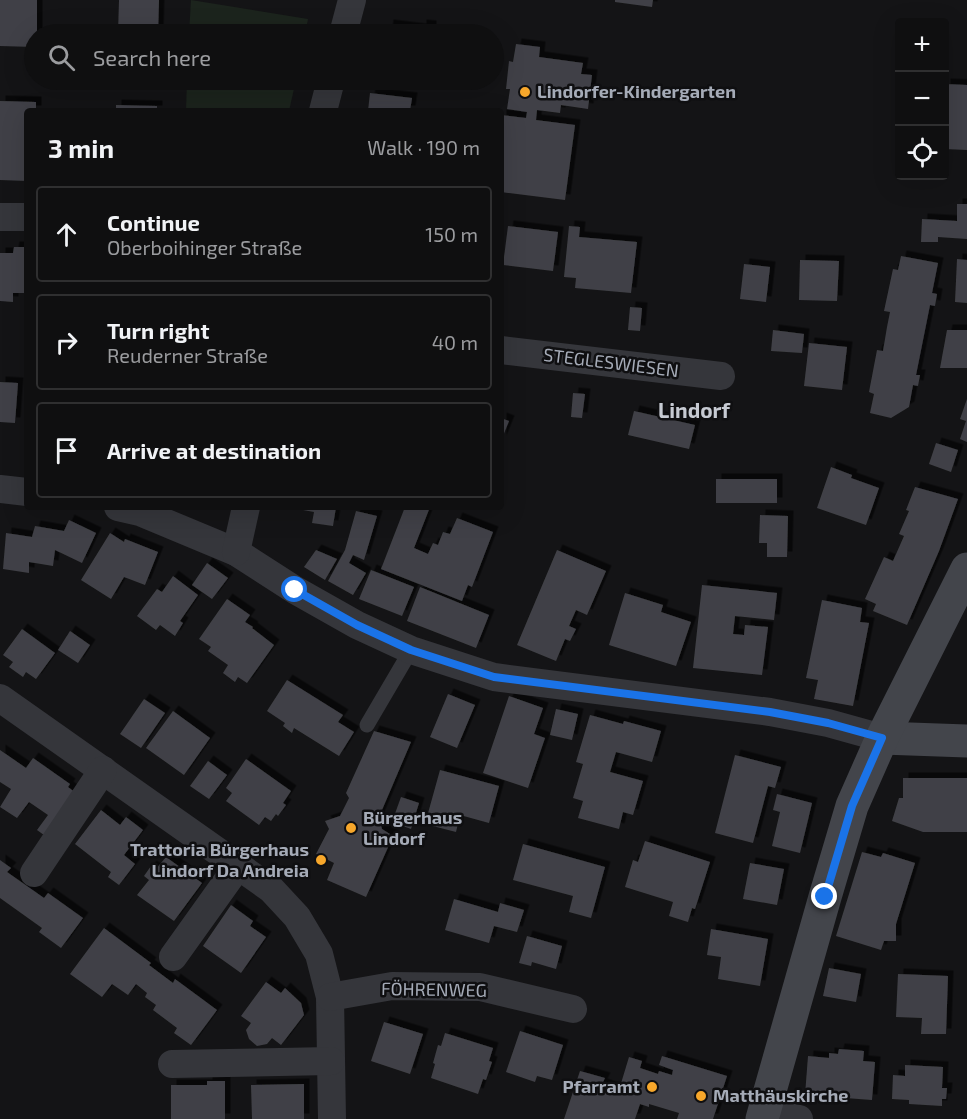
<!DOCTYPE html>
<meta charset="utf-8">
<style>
:root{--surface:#0f0f10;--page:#1d1d1e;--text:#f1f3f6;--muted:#9b9c9f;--line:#2f2f30}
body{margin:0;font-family:"Exo 2",sans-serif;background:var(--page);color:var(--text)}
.controls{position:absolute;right:18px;top:18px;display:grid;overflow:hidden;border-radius:6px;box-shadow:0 6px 24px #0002}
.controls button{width:54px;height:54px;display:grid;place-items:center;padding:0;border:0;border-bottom:2px solid var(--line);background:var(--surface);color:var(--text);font:30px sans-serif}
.stop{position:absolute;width:18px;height:18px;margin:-14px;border:4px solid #1a73e8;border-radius:50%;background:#fff}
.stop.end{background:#1a73e8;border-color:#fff;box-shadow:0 2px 6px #0008}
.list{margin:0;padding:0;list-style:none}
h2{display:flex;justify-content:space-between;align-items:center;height:78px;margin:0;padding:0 24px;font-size:26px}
h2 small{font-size:20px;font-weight:400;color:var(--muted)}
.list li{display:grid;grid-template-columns:39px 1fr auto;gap:18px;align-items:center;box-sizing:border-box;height:96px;margin:0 12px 12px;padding:0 12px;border:2px solid var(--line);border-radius:6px}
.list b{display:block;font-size:22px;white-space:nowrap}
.list p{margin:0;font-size:20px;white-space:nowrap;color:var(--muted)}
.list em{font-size:20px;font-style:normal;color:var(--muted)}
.icon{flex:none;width:33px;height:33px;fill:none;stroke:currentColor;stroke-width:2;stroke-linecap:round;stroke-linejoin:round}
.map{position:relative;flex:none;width:967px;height:1119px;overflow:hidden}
.search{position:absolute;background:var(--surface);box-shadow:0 6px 24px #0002;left:24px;top:24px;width:480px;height:66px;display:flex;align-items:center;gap:15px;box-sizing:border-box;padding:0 21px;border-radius:33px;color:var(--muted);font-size:22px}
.panel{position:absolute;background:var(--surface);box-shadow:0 6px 24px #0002;left:24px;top:108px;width:480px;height:402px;border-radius:6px}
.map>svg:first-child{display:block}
.green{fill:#1c241d}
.building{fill:#404146;filter:url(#shadow)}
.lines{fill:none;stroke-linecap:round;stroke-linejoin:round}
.lane{stroke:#35363b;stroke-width:15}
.street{stroke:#35363b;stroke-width:28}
.secondary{stroke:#43454b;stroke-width:33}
.route{stroke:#1a73e8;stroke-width:8}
.poi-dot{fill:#f7a72b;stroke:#0f0f11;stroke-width:2}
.labels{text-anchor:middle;stroke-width:5;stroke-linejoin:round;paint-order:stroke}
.poi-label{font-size:18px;font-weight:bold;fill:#a5abb7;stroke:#0f0f11;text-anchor:start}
.street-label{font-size:18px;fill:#a5abb7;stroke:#0f0f11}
.quarter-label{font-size:21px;font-weight:bold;fill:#c6cad2;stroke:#0f0f11}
</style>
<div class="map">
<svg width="967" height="1119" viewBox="0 0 967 1119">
<defs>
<filter id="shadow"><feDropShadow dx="5.5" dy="-5.5" stdDeviation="0" flood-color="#0009"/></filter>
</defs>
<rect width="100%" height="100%" fill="#141416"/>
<g class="green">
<path d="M191 0 308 19 305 34H189Z"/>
<path d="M187 80H296L289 111H186Z"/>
</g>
<g class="building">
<path d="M0 0H37V34H34V47L0 46Z"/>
<path d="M119 0H159L158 34H118Z"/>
<path d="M615 0H653L652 7 615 2Z"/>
<path d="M388 25 421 29V25L431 26V30L436 31 435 34H387Z"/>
<path d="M516 44 540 47 539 57 583 63 581 74 592 75 588 109 561 105 560 113 537 110 536 120 575 125 565 200 501 192V115L526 118 527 112 507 109 510 89H506L509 61 513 62Z"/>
<path d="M945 84 967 85V150L945 149Z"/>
<path d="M370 93 412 98 410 111H368Z"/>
<path d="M0 101 36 102V111H27V181L0 180Z"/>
<path d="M116 105 157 106V111H116Z"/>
<path d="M957 204H967V239L938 237V242H921L922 219 957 221Z"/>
<path d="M508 226 558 232 553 271 503 265Z"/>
<path d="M569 226 580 227 579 237 637 242 631 293 575 288 576 278 564 277Z"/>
<path d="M14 247H24V253H27V293H13V302L0 301V253H13Z"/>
<path d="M901 256 938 263 932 293 937 294 935 306 930 305 916 375H920L918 386 913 385 909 407 891 418 870 413 874 394 869 392 877 350 883 351 887 327 890 312 884 311 893 269 898 270Z"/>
<path d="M957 259 967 260V303L955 302Z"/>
<path d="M800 260 839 261 837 301 799 300Z"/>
<path d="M744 264 770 267 766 302 740 299Z"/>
<path d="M630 307 642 308 640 331 628 330Z"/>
<path d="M773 330 804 334 802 353 771 351Z"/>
<path d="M947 330H967V368H940Z"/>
<path d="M809 343 847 347 842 390 804 386Z"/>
<path d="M0 382 18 383 15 423 0 422Z"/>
<path d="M573 393 585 394 582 418 571 417Z"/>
<path d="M967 399V442L960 439 966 421 960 419Z"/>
<path d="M634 411 695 425 689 449 628 435Z"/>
<path d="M501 418 509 421 501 441Z"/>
<path d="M936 443 958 450 951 472 929 464Z"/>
<path d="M831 467 852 475 851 478 879 488 866 525 817 508Z"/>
<rect x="716" y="479" width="61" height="24"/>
<path d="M915 487 958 499 939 551 907 625 873 611 876 604 865 599 884 557 893 561 904 536 899 534 909 511 906 510Z"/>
<path d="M292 507H336L333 526 312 523 314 512 292 508Z"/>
<path d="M405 507H430L414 548 428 554 433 543 438 545 443 532 450 534 457 518 493 532 472 587 468 585 462 601 381 569Z"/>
<path d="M356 511 377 516 364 560 353 555 349 563 366 573 353 595 328 581 345 550Z"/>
<path d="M760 515 788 516 787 557H767V543H759Z"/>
<path d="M69 520 96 533 82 563 55 550 53 566 29 562V573L3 569 6 533 32 537 35 526 64 531Z"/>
<path d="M110 533 124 542 125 539 158 552 145 585 124 577 111 599 81 580Z"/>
<path d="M316 550 337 559 325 580 304 567Z"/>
<path d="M557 550 606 571 587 615 576 610 569 626 576 629 570 641 565 639 556 661 517 645Z"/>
<path d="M207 563 228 578 212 599 192 585Z"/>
<path d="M371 570 414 587 402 616 359 599Z"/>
<path d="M173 576 198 595 180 621 183 623 175 636 160 625 156 630 137 616 157 589 162 592Z"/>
<path d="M702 585 777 593 774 620 735 616 733 634 744 635 745 625 768 627 762 675 693 668Z"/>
<path d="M420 587 489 615 476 648 407 621Z"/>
<path d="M625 593 663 605 661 612 691 622 676 666 609 645Z"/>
<path d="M227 599 250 615 245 622 253 627 252 628 274 645 247 683 238 677 235 682 223 673 228 665 208 651 211 647 199 639Z"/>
<path d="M822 600 862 608 860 622 869 623 853 706 814 699 818 680 806 678Z"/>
<path d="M22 629 55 653 36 679 26 672 23 677 9 667 13 662 3 655Z"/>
<path d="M70 631 90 645 78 663 58 650Z"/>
<path d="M287 680 343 715 338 722 354 732 339 756 294 728 292 733 283 726 285 723 267 711Z"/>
<path d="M448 694 475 705 457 748 430 737Z"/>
<path d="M509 696 543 708 534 734 545 738 528 788 483 773Z"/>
<path d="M144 699 165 713 141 748 120 734Z"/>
<path d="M556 709 578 714 572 740 550 735Z"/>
<path d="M173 711 210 738 184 775 146 748Z"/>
<path d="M590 715 623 724 624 721 661 731 652 762 616 752 610 772 643 781 633 815 623 812 619 829 578 818 583 801 573 798 583 764 576 762Z"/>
<path d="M374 731 411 742 379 817 382 829 393 836 366 897 327 880 334 863 316 854 329 829 325 821 340 816 349 798 346 793Z"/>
<path d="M0 750 26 768 33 758 70 784 68 787 80 796 48 838 37 830 48 815 29 802 17 818 0 807 11 789 0 782Z"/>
<path d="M735 755 781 767 775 788 768 786 753 843 715 833Z"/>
<path d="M246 759 291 791 283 803 286 805 278 816 276 814 271 821 265 817 259 825 226 801 232 793 226 788Z"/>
<path d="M208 761 227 775 209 799 190 786Z"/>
<path d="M440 770 499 786 489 823 460 815 456 832 425 824Z"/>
<path d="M903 778H967V832H923L892 821 899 798H903Z"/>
<path d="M777 794 812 803 800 853 772 846 780 812 773 810Z"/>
<path d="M401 797 419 803 411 829 392 822Z"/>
<path d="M101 810 120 825 126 817 143 830 124 855 135 864 119 885 108 877 111 872 75 844Z"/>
<path d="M645 841 710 862 695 909 692 908 688 922 669 916 673 902 625 887 633 860 638 862Z"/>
<path d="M523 844 605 867 591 918 569 912 573 896 513 880Z"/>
<path d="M862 852 881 857 883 853 915 863 896 924V941H884L881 950 836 936Z"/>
<path d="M166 857 202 883 174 921 137 895 149 880 144 876 151 866 156 869Z"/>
<path d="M0 860 11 868 7 872 44 898 48 893 83 918 61 948 39 932 42 928 0 898Z"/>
<path d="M750 863 784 869 777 905 743 899Z"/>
<path d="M454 899 498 912 500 903 524 910 517 932 494 926 489 943 445 930Z"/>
<path d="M231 905 253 921 250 926 266 937 241 973 203 946Z"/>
<path d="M104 928 151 963 149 965 173 983 175 979 217 1010 191 1045 174 1033 177 1028 153 1010 156 1005 145 997 147 993 136 984 128 995 112 984 102 997 70 974Z"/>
<path d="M711 929 768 939 760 986 718 979 721 957 707 955Z"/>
<path d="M527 936 562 946 556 969 532 962 531 966 519 963Z"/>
<path d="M829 968 861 974 856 1002 823 996Z"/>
<path d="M898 974 948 976 946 1034H921L922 1018 896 1017Z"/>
<path d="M266 982 281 993 285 988 301 1003 304 1015 281 1045 272 1038 267 1044 257 1046 249 1039 246 1030 251 1023 241 1016Z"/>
<path d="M384 1022 423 1034 410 1074 371 1061Z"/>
<path d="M520 1031 563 1045 552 1080 537 1076 535 1082 506 1072Z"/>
<path d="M445 1033 493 1048 489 1061 492 1062 486 1080 483 1079 478 1094 431 1078 435 1064 433 1063 438 1045 441 1046Z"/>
<path d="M839 1049 864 1051 863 1061 875 1062 872 1100 805 1095 808 1056 829 1058V1053L838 1054Z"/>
<path d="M662 1056 727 1076 713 1119H677L679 1113 649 1104V1107L640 1104 635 1119H564L580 1071 605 1078 602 1084 619 1090 629 1057 642 1061 640 1068 658 1074 659 1071 672 1075 673 1070 659 1065Z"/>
<path d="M905 1065 943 1067 942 1088H947L946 1099H942V1106L909 1104V1100L892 1099 893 1075 905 1076Z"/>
<path d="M207 1081H225V1119H171V1085H207Z"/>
<path d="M304 1084V1119H252L251 1085Z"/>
</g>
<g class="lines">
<path class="lane" d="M367 725 411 650"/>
<g class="street">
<path d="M343 34 352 0"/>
<path d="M323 111 331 80"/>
<path d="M0 217H27"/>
<path d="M501 350 721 376"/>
<path d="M0 489 27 492"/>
<path d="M118 507 140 512 236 552 295 590 357 625 411 650 494 677 770 712 828 723 882 738"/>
<path d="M236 552 246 507"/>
<path d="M0 698 271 889 297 917 319 954 330 997 332 1119"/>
<path d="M34 873 103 770"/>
<path d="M173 957 238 866"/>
<path d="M330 997 392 986 480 987 573 1009"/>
<path d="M172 1064 331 1061"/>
<path d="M764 1112 799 1119"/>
</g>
<g class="secondary">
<path d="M882 738 967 741"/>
<path d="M762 1119 825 897 852 806 882 738 967 569"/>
</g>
</g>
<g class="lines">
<path class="route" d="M295 590 357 625 411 650 494 677 770 712 828 723 882 738 852 806 825 897"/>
</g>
<g class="poi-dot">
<circle cx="525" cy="92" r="6"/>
<circle cx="351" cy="828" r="6"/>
<circle cx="321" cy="860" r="6"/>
<circle cx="652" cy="1087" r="6"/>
<circle cx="701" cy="1096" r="6"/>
</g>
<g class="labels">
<g class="poi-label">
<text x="537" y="98">Lindorfer-Kindergarten</text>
<text x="363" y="824">Bürgerhaus<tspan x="363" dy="21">Lindorf</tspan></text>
<text x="309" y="856" text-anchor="end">Trattoria Bürgerhaus<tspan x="309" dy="21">Lindorf Da Andreia</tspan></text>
<text x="640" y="1093" text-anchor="end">Pfarramt</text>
<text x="713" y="1102">Matthäuskirche</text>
</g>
<g class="street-label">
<text transform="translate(611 363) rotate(7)" y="6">STEGLESWIESEN</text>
<text transform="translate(434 990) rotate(1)" y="6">FÖHRENWEG</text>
</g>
<g class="quarter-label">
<text x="694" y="418">Lindorf</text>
</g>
</g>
</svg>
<div class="controls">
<button>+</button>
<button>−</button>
<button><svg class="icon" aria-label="locate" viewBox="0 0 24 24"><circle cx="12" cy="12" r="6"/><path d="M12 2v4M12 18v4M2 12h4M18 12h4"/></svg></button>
</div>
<div class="stop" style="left:295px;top:590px"></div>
<div class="stop end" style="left:825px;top:897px"></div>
<div class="search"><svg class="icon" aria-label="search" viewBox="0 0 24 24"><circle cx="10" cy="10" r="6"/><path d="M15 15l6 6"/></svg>Search here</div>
<section class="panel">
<h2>3 min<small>Walk · 190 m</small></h2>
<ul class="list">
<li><svg class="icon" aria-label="ahead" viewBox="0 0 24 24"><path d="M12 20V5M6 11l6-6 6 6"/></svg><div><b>Continue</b><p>Oberboihinger Straße</p></div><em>150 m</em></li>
<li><svg class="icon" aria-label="right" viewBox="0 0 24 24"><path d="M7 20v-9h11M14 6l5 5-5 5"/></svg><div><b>Turn right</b><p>Reuderner Straße</p></div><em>40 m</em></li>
<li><svg class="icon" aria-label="arrive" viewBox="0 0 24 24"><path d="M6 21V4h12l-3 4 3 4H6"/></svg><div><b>Arrive at destination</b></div></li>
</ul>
</section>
</div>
